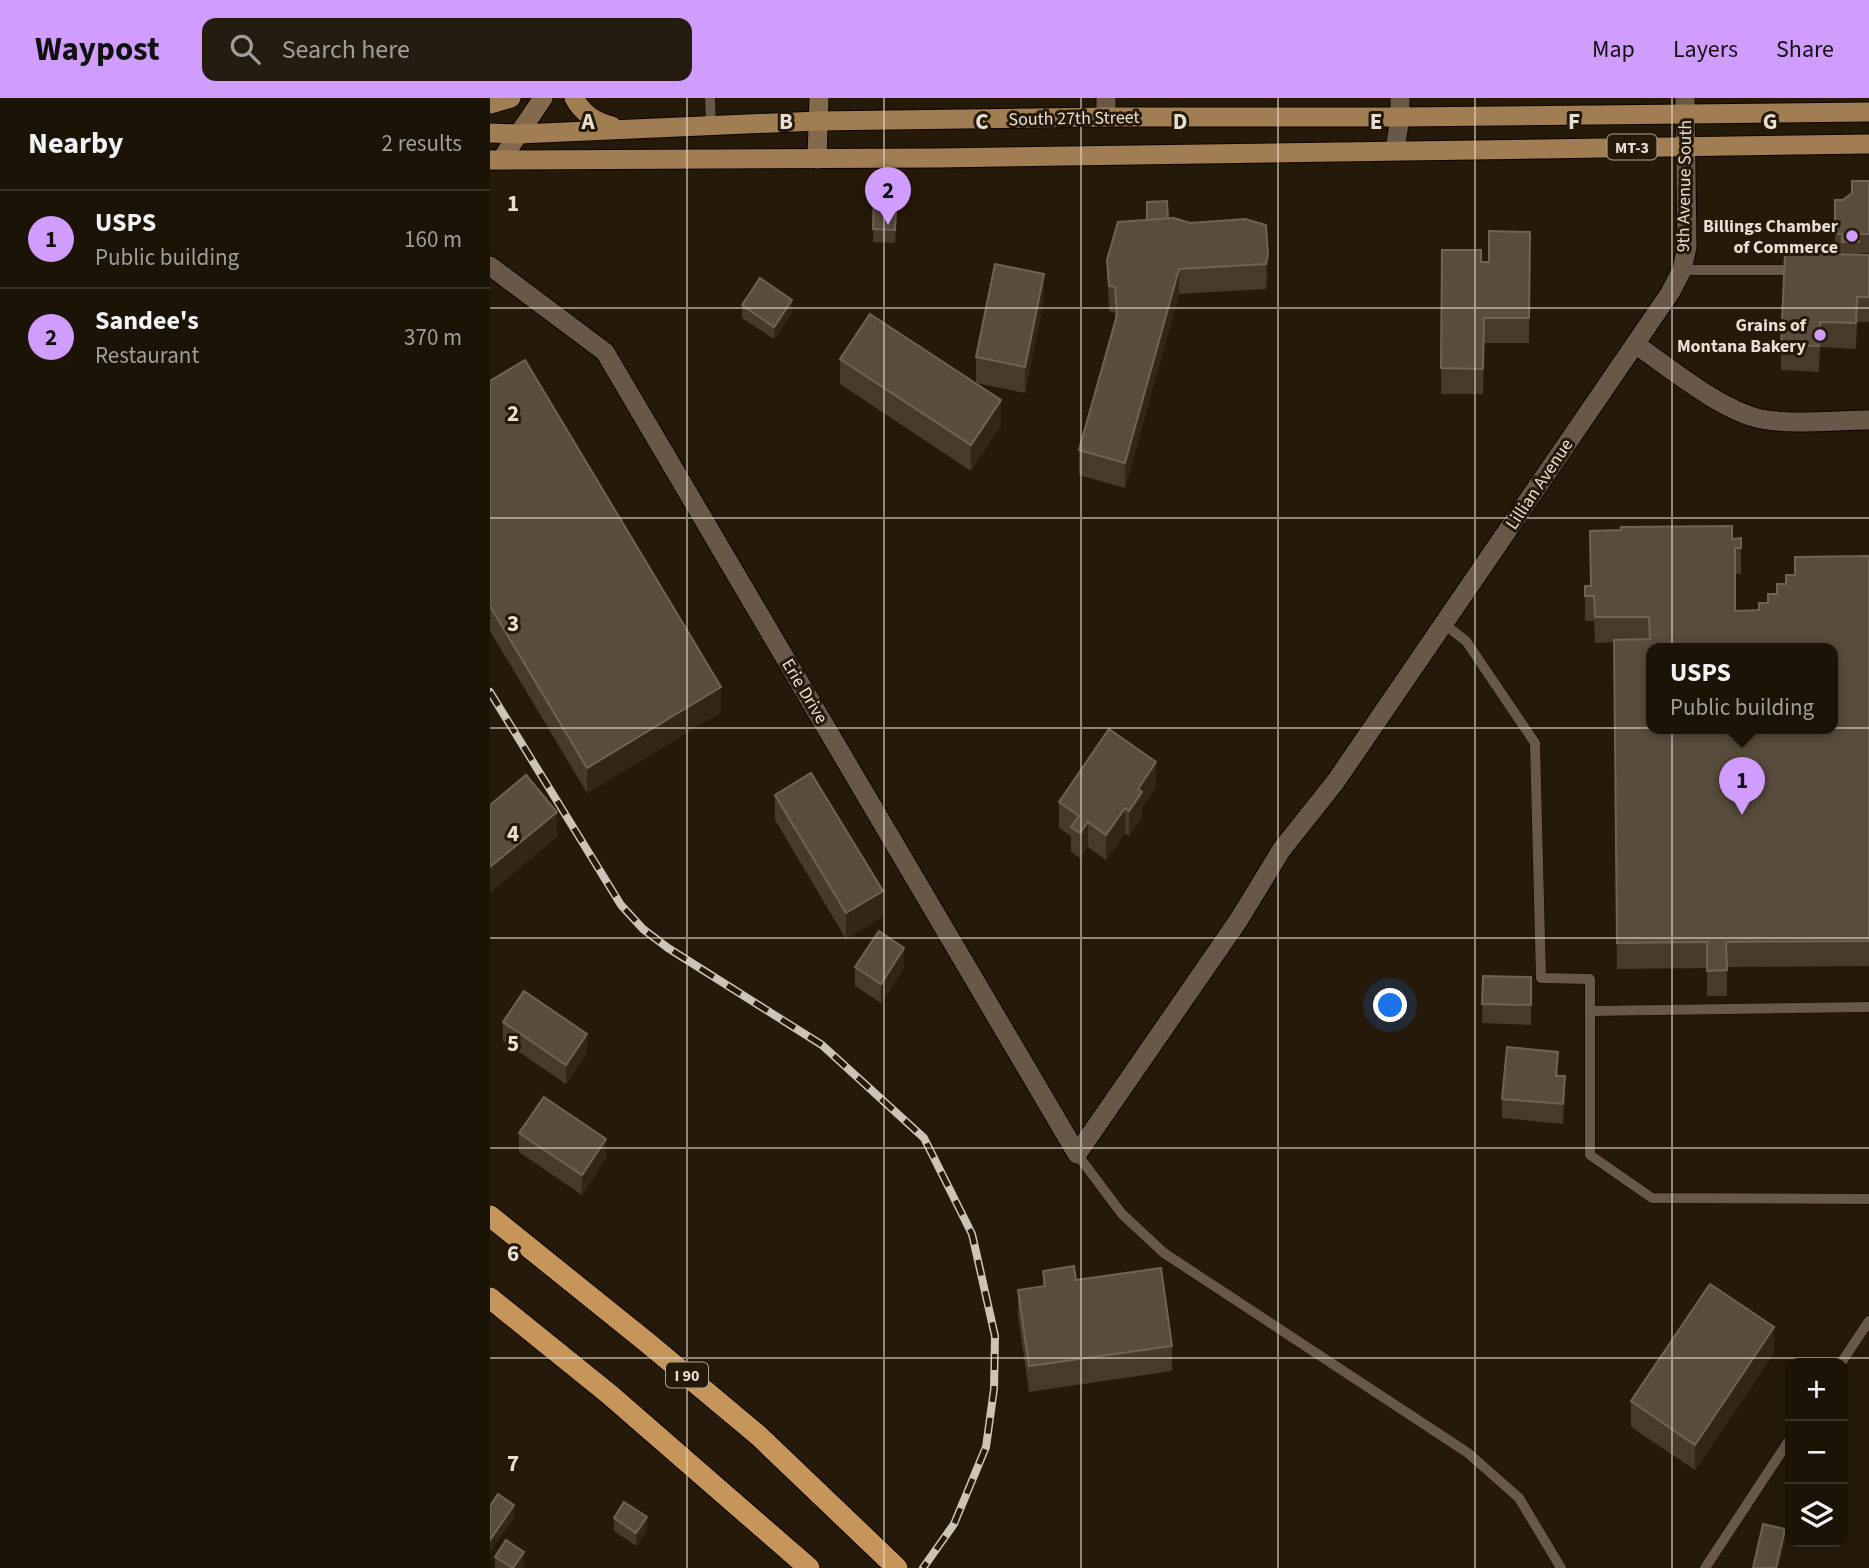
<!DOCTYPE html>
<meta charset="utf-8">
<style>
:root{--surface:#1c1307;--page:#251c11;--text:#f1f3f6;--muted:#a09e9b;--line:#3a3228;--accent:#d09dff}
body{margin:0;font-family:"Source Sans 3",sans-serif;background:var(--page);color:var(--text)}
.controls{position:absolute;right:21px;bottom:21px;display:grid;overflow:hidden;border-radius:14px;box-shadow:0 7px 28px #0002}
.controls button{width:63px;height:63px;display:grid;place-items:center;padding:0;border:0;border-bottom:2px solid var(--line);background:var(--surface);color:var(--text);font:35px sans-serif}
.you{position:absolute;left:901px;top:908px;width:24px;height:24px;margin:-18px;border:5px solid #fff;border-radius:50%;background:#1a73e8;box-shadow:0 0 0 10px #1a73e833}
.badge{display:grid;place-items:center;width:46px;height:46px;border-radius:50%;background:var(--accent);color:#111;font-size:23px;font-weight:700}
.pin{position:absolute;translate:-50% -58px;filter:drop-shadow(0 2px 4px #0008)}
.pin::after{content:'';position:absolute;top:37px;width:24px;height:21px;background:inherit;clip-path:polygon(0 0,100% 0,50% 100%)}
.popup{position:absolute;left:1156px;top:545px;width:192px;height:91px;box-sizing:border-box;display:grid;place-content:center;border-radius:14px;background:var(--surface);filter:drop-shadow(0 2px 5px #0005);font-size:23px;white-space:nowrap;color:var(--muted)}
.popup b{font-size:26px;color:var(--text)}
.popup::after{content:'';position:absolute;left:50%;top:100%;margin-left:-14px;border:14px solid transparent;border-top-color:var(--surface)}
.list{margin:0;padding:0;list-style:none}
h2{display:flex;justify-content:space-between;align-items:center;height:91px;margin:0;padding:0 28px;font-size:30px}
h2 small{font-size:23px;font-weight:400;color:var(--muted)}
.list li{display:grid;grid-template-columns:46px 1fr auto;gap:21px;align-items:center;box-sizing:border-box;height:98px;padding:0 28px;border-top:2px solid var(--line)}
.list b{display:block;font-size:26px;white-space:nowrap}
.list p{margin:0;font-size:23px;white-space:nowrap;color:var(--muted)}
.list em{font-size:23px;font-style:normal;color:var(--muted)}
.icon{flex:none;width:38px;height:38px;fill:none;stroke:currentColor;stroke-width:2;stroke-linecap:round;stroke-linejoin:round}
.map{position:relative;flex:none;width:1379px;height:1470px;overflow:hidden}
header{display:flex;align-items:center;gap:42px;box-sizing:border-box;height:98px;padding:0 35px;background:var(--accent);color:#111}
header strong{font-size:33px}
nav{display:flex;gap:38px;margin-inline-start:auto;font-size:24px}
.search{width:490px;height:63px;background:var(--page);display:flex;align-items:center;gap:18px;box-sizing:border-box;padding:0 24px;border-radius:14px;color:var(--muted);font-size:26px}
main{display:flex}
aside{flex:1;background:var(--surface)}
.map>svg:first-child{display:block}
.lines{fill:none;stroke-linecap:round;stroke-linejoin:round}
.service-casing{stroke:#0e0400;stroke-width:11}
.minor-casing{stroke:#0e0400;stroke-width:21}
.secondary-casing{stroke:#0e0400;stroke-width:21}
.primary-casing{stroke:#0e0400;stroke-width:21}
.motorway-casing{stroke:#0e0400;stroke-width:23}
.service{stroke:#675847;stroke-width:10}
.minor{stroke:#675847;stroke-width:19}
.secondary{stroke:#846a4c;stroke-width:19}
.primary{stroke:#a07d52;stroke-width:19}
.motorway{stroke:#c69559;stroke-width:21}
.rail-casing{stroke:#cdc4b9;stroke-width:8}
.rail{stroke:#251909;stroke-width:5;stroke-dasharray:16;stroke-linecap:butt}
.wall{fill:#473a2a}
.shaded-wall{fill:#322615}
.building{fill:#584c3c;stroke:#6f6354;stroke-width:2;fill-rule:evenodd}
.grid{fill:none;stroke:#e7ded4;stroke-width:2;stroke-opacity:0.55}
.poi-dot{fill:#d09dff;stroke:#251909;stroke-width:2.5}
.labels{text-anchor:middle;stroke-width:6;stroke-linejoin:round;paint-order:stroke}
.shield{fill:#251909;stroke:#ada397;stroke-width:2}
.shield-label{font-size:16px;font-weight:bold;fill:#e7ded4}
.street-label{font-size:18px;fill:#e7ded4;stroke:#251909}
.poi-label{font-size:18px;font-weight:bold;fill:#e7ded4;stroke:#251909;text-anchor:end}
.grid-label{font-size:23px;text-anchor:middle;font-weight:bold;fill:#e7ded4;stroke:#251909;stroke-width:6;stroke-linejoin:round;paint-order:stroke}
</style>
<header>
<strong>Waypost</strong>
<div class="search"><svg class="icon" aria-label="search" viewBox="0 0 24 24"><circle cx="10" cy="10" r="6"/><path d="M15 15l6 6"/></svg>Search here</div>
<nav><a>Map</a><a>Layers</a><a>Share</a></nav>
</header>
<main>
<aside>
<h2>Nearby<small>2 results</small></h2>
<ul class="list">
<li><span class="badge">1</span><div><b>USPS</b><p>Public building</p></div><em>160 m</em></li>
<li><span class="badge">2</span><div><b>Sandee's</b><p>Restaurant</p></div><em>370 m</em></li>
</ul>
</aside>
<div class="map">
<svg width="1379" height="1470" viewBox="0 0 1379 1470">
<rect width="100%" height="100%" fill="#251909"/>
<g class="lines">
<g class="service-casing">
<g id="service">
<path d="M220 0 221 28"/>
<path d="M1192 172H1307"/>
<path d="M954 526 976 543 1045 645 1051 880 1100 881V1057L1162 1100 1379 1101"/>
<path d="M1100 913 1379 909"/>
<path d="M587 1056 632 1116 674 1155 978 1355 1029 1400 1071 1470"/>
<path d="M1351 1265 1379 1223"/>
<path d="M1215 1470 1300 1341"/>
</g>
</g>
<g class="minor-casing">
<g id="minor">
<path d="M616 19V0"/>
<path d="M905 52 910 19V0"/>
<path d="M0 168 115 254 587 1056 748 823 792 751 846 683 1180 195 1192 172 1197 149 1195 0"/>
<path d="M1145 246C1180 270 1230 312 1271 321 1301 327 1347 322 1379 322"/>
</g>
</g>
<g class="secondary-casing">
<g id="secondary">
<path d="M327 61 329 0"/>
<path d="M11 62 53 0"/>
</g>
</g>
<g class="primary-casing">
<g id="primary">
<path d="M84 0C93 16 105 24 122 28"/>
<path d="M0 6 21 0"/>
<path d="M0 35 29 36 328 23 616 19H910L1379 14"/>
<path d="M0 62 448 60 1379 46"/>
</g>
</g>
<g class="motorway-casing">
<g id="motorway">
<path d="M0 1118 159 1246 269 1338 407 1470"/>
<path d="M0 1200 119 1296 319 1470"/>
</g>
</g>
<use href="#service" class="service"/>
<use href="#minor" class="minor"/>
<use href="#secondary" class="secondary"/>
<use href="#primary" class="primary"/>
<use href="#motorway" class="motorway"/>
<g class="rail-casing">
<path id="rail" d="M0 594 131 807 153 831 178 850 332 947 434 1040 482 1136 505 1238 504 1291 496 1349 464 1426 433 1470"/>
</g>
<use href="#rail" class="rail"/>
</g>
<g class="wall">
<path d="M1379 83V155H1369V157H1379V224H1367L1366 251 1330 249 1329 274 1291 272V247L1352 156V155H1345V102H1353Z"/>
<path d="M384 94 407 108 405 145 383 144Z"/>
<path d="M678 121 700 125 776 127 778 182 776 191 689 196 635 390 589 377V352L625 222V215L619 213 617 162 657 122Z"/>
<path d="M1040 134 1039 245H994L993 296H951L952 152 991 164H999Z"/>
<path d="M554 201 535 295 486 285V259Z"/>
<path d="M252 207 302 215 284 241 252 220Z"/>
<path d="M350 261 511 327 481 373 350 286Z"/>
<path d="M0 283 231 614 97 695 0 533Z"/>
<path d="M1251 440V476H1245V513L1269 512 1287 496 1305 477 1379 458V868L1237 869V898H1217V870L1127 871 1124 544 1105 545 1104 523H1095V488H1101L1242 441Z"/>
<path d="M666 689 652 710V719L639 738 635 735 616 762 598 749 590 760 581 754V738L569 730V704Z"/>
<path d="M285 697 393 818 356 841 285 722Z"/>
<path d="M365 869H414L391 905 365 888Z"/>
<path d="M993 878 1041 879V927L992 925Z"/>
<path d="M13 924 97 955 76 986 13 943Z"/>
<path d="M1068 973V978L1075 998 1073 1026 1012 1020V1001Z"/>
<path d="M29 1035 116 1060 92 1097 29 1054Z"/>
<path d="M553 1173 682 1248V1273L539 1294 528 1217V1192L553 1189Z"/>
<path d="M1284 1255 1205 1372 1141 1329V1303Z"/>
<path d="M124 1420 157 1432 146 1448 124 1433Z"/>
<path d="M5 1459 34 1466 32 1470H5Z"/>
</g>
<g class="shaded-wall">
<path d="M778 157V182L776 191V166Z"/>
<path d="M689 171V196L635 390V365Z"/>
<path d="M554 176V201L535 295V269Z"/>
<path d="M302 202V215L284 241V229Z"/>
<path d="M511 302V327L481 373V347Z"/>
<path d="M231 589V614L97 695V670Z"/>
<path d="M666 664V689L652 710V719L639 738V713L648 691Z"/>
<path d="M635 710V735L616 762V737Z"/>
<path d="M67 714V739L0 795V769Z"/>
<path d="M598 724V749L590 760V735Z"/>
<path d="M393 793V818L356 841V815Z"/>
<path d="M414 850V869L391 905V886Z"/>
<path d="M97 936V955L76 986V967Z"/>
<path d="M1075 978V998L1073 1026V1006Z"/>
<path d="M116 1041V1060L92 1097V1077Z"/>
<path d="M1284 1229V1255L1205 1372V1347Z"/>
<path d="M24 1407V1420L0 1454V1442Z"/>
<path d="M157 1419V1432L146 1448V1435Z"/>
<path d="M1295 1431V1444L1289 1470H1286Z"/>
<path d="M34 1454V1466L32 1470H23Z"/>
</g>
<g class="building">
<path d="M1362 83H1379V136H1369V144H1352V136H1345V102H1353L1362 95Z"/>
<path d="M384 94 407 95 405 132 383 131Z"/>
<path d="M677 103 678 121 657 122V104Z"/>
<path d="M684 120 700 125 755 121 776 127 778 157 776 166 689 171 635 365 589 352 627 217 625 189 619 188 617 162 628 124Z"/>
<path d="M999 133 1040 134 1039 220H994L993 271 951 270 952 152H991V164H999Z"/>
<path d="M1295 155 1379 157V199H1367L1366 225 1330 224 1329 248 1291 247Z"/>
<path d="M505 166 554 176 535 269 486 259Z"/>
<path d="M270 180 302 202 284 229 252 207Z"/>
<path d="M380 216 511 302 481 347 350 261Z"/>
<path d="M35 262 231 589 97 670 0 508V283Z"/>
<path d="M1242 428V441L1251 440V450H1245V513L1269 512V505H1278V496H1287V486H1296V477H1305V459L1379 458V843L1236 844 1237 872 1217 873V844L1127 845 1124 542 1160 541 1159 519H1105L1104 498H1095V488H1101L1100 433 1131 432V429ZM1161 551H1343V631H1161Z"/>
<path d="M619 631 666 664 648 691 652 694 639 713 635 710 616 737 598 724 590 735 581 729 589 718 569 704Z"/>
<path d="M321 675 393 793 356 815 285 697Z"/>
<path d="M36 677 67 714 0 769V707Z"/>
<path d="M389 833 414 850 391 886 365 869Z"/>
<path d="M993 878 1041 879V907L992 906Z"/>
<path d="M34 893 97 936 76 967 13 924Z"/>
<path d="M1017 949 1068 954 1066 978H1075L1073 1006 1012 1001Z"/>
<path d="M54 999 116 1041 92 1077 29 1035Z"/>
<path d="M584 1168 586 1182 671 1170 682 1248 539 1268 528 1192 555 1188 553 1173Z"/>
<path d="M1220 1186 1284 1229 1205 1347 1141 1303Z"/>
<path d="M8 1396 24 1407 0 1442V1408Z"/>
<path d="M134 1404 157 1419 146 1435 124 1420Z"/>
<path d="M1273 1426 1295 1431 1286 1470H1263Z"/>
<path d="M16 1442 34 1454 23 1470 5 1459Z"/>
</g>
<path class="grid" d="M197 0V1470M394 0V1470M591 0V1470M788 0V1470M985 0V1470M1182 0V1470M0 210H1379M0 420H1379M0 630H1379M0 840H1379M0 1050H1379M0 1260H1379"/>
<g class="poi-dot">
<circle cx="1362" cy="138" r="7"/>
<circle cx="1330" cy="237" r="7"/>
</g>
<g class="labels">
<g class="shield">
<rect x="1117.5" y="36.5" width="49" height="25" rx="5"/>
<rect x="176" y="1264.5" width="42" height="25" rx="5"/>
</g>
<g class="shield-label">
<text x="1142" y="55">MT-3</text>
<text x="197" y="1283">I 90</text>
</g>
<g class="street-label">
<text transform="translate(584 20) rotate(-1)" y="6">South 27th Street</text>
<text transform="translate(1194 88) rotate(-89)" y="6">9th Avenue South</text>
<text transform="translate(1049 386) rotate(-56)" y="6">Lillian Avenue</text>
<text transform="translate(315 593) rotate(59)" y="6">Erie Drive</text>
</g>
<g class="poi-label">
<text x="1348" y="134">Billings Chamber<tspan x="1348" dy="21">of Commerce</tspan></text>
<text x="1316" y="233">Grains of<tspan x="1316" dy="21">Montana Bakery</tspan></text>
</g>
</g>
<g class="grid-label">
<text x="98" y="31">A</text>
<text x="296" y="31">B</text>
<text x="492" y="31">C</text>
<text x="690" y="31">D</text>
<text x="886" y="31">E</text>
<text x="1084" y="31">F</text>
<text x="1280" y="31">G</text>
<text x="23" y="113">1</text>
<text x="23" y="323">2</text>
<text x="23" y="533">3</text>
<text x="23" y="743">4</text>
<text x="23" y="953">5</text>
<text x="23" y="1163">6</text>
<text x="23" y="1373">7</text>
</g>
</svg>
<div class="controls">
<button>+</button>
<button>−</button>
<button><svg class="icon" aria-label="layers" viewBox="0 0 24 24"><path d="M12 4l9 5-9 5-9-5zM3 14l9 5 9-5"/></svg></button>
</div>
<div class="you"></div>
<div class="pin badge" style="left:1252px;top:717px">1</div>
<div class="popup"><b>USPS</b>Public building</div>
<div class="pin badge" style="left:398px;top:127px">2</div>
</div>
</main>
